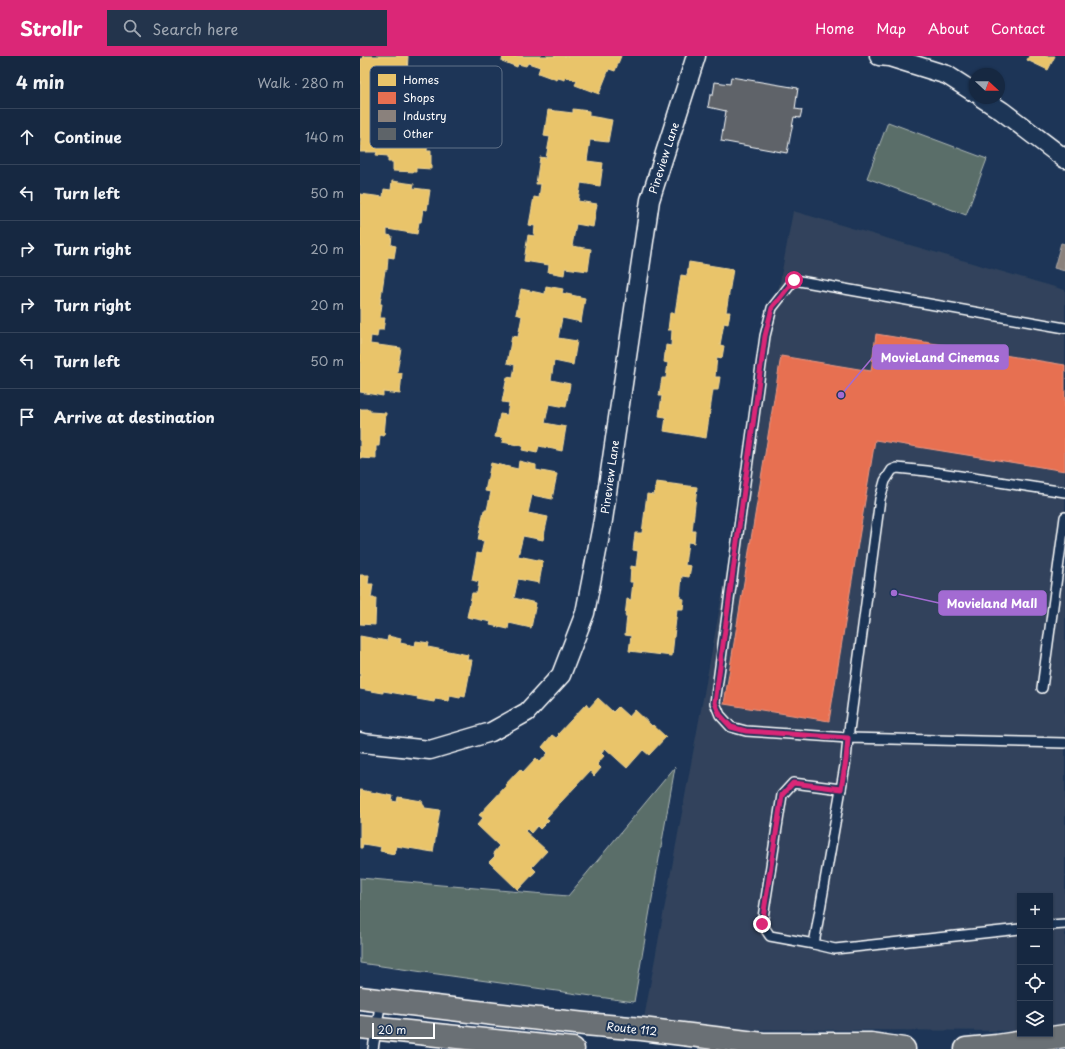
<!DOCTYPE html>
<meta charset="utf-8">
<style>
:root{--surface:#162841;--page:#23344c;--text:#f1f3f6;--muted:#9ea6b1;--line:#35445a;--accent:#db2777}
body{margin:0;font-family:"Playpen Sans",sans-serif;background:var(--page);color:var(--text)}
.controls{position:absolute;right:12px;bottom:12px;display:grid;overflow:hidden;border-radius:0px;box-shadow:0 1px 3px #0004}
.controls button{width:36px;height:36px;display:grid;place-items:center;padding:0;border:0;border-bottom:1px solid var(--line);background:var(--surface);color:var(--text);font:20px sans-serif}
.compass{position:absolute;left:609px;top:12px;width:36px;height:36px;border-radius:50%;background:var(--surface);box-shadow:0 1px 3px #0004;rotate:111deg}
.scale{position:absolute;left:12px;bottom:10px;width:63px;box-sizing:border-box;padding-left:4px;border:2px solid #fff;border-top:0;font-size:11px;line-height:14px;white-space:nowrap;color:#fff;-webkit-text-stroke:3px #1d3557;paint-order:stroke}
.stop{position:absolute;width:12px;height:12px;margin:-9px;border:3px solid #db2777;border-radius:50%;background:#fff}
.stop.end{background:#db2777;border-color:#fff;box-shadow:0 1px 4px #0008}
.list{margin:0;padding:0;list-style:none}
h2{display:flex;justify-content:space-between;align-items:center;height:52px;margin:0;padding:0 16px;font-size:17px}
h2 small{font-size:13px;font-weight:400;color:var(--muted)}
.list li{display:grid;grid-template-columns:26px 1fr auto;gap:12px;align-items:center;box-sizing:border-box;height:56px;padding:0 16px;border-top:1px solid var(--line)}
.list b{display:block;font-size:15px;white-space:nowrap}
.list em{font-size:13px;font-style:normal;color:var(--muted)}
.icon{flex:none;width:22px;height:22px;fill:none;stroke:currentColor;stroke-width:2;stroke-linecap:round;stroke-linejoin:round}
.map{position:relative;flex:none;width:705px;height:993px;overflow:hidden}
header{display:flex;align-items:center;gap:24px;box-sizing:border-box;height:56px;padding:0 20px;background:var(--accent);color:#fff}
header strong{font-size:19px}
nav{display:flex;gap:22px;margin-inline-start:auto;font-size:14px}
.search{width:280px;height:36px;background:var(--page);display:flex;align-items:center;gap:10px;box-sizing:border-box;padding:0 14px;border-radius:0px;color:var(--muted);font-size:15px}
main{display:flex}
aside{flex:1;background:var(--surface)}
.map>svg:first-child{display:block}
.built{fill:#30435c}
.green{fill:#5a6e69;stroke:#acb6b4}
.homes{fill:#e9c46a;stroke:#f0d697}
.shops{fill:#e76f51;stroke:#ee9a85}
.industry{fill:#8a817c;stroke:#ada7a3}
.building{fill:#5e6469;stroke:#fff}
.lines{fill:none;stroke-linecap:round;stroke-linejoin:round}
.lane-casing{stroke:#fff;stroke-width:12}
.street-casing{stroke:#fff;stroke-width:21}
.primary-casing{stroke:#fff;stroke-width:25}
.lane{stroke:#1d3557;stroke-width:9}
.street{stroke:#1d3557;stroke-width:18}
.primary{stroke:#6b6f75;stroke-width:22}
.route{stroke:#db2777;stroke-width:5}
.labels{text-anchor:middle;stroke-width:4;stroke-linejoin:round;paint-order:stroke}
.street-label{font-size:11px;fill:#fff;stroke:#1d3557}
.key{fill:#1d3557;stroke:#617289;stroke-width:1}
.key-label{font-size:11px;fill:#fff}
.leader{fill:none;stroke:#a36bd2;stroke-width:1.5}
.callout-dot{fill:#a36bd2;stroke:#1d3557;stroke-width:1.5}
.callout{fill:#a36bd2;stroke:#a36bd2;stroke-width:1.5}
.callout-label{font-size:12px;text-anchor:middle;font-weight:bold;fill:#fff}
</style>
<header>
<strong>Strollr</strong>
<div class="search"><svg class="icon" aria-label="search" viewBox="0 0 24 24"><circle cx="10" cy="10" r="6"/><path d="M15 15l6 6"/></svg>Search here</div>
<nav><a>Home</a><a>Map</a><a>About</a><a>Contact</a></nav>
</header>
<main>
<aside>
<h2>4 min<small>Walk · 280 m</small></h2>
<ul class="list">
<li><svg class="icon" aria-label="ahead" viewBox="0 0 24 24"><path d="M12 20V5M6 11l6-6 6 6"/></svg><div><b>Continue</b></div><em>140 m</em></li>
<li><svg class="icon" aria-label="left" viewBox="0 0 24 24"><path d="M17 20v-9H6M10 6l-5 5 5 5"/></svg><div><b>Turn left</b></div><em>50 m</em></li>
<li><svg class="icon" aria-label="right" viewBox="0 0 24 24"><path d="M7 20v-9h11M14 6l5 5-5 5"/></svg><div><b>Turn right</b></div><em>20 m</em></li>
<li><svg class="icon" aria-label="right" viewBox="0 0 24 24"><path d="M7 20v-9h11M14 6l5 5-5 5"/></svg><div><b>Turn right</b></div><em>20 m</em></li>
<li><svg class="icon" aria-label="left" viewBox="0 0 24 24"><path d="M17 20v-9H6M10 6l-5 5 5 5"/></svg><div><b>Turn left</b></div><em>50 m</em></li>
<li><svg class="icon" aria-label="arrive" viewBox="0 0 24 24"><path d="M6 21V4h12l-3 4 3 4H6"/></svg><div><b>Arrive at destination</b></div></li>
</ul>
</aside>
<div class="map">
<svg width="705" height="993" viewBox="0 0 705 993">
<rect width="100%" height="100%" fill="#1d3557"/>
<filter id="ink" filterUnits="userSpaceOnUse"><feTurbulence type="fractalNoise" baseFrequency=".025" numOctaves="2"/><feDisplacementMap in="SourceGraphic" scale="8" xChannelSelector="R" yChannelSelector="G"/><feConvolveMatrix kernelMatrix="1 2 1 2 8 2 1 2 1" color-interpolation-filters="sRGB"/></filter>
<g filter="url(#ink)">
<path class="built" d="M433 155 705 234V975H690V840H660V975L282 973Z"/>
<g class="green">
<path d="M528 66 627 103 606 159 507 122Z"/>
<path d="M315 711 274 946 0 907V822L208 840Z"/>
</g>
<g class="homes">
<path d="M3 0H48L46 39H51L50 50 47 49V60H39V67L69 69 67 95H71V113L56 112V116L33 115V106H28V100L16 99 17 96H0L1 82H0V3H2Z"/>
<path d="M143 0H261L255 15 249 13 239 38 215 29 217 25 206 21 205 24 198 22 197 24 178 17 180 11 168 7 166 10 158 8 157 11 142 5Z"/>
<path d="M669 0H695L688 14 667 4Z"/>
<path d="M213 53 229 55V60L252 64 248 86 230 84 227 105 243 107 240 130 221 127 218 145 237 148 233 171 216 168 212 190 231 193 228 215 205 212 204 219 188 216 189 209 164 205 168 179 174 180 175 170 169 169 174 141 179 142 181 128H176L180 101 186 102 190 81 184 80 188 54 213 57Z"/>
<path d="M32 125 54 128 53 132 70 134 67 154 63 153 61 166H59L57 178 27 173V179L32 180 31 189 36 190 34 202 28 201 27 214H25L20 248H22L20 262H25L23 274H18L17 281 11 280 10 288 41 292 37 316 42 317 40 338 23 336V340L0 336V138L23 141 24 133 31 134Z"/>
<path d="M329 206 373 213 366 256H370L368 268 364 267 360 289 364 290 362 302 357 301 355 321H360L358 334H353L346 382 304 375 306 361 299 360 302 340H299L302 322H306L308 307 304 306 306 289 311 290 312 274H308L310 257H315L321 219 327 220Z"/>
<path d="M186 230 203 233 202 237 225 242 221 266 202 262 198 282 217 285 213 309 194 305 191 324 210 328 206 351 189 348 185 367 206 371 202 395 179 390 177 397 162 394 163 390 142 386 143 382 135 381 140 358 147 359 149 347 142 346 147 321 153 322 155 309 147 307 152 280 158 281 162 260 156 258 161 233 185 238Z"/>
<path d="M0 353H10V356L26 357 24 380 20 379 19 390H16V403L0 402Z"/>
<path d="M159 405 176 409V414L197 418 192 443 172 439 168 457 188 461 183 484 163 480 158 500 183 505 179 527 158 523 154 542 176 547 171 572 149 567 148 573 130 569 131 566 107 561 112 537H117L119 526 112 524 117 497 121 498 124 485 118 484 124 454H127L131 436 125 435 131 407 158 413Z"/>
<path d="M296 426 337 431 332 475H335L334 487 328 486 325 509 331 510 329 521 322 520 320 542 324 543 323 553H317L312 600 269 595 271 580 265 579 267 560H265L267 543 271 544 273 526H270L271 510 276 511 278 495 273 494 275 477H282L287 438 294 439Z"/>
<path d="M0 519H9L8 528H13L11 542H16L15 569 0 568Z"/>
<path d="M0 580 27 585 28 580 41 583 40 587 55 590 56 585 69 587 68 591 108 599 107 604H112L105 641 101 640 100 642 90 640 89 645 75 643 74 646 57 643 58 641 23 635V637L0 633Z"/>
<path d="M238 642 253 656 258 651 269 661 275 654 292 670 293 669 306 681 289 699 283 694 267 712 245 692 241 697 244 700 237 708 241 712 234 720 230 715 186 762 189 764 180 773 177 770 171 777 167 773 165 775 187 795 172 811 176 815 158 834 129 806 135 800 133 797 139 790 117 769 123 762 119 759 146 730 145 729 160 713 163 716 176 702 180 706 188 697 182 691 192 679 196 682 199 679 198 678 226 648 229 652Z"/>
<path d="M0 734 33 740 32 745 37 746 38 741 62 745 65 752 80 754 73 796 36 790 34 798 20 795 21 791 3 788 2 792H0Z"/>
</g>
<path class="shops" d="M516 278 705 309V415L515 384 469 665 364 648 421 300 511 315Z"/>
<path class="industry" d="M701 187 705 188V215L694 212Z"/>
<path class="building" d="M371 21 438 32 435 53 442 54 440 62 434 61 427 97 361 85 366 55 348 51 350 39H353L355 26 370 28Z"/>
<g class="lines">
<g class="lane-casing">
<g id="lane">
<path d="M705 272 434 224 412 252 405 280 355 647 360 659 371 671 386 675 488 682 520 443 525 425 532 414 537 412 567 415 705 436"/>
<path d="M682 632 705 461"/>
<path d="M690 869 705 868"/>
<path d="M660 873 475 893 454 888 486 704 488 682 705 687"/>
<path d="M454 888 410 880 402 868 422 739 433 727 481 733"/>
<path d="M13 993 21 944"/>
</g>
</g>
<g class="street-casing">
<g id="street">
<path d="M519 0 529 1 587 19 615 37"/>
<path d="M622 42 642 55 705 103"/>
<path d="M0 686 3 687 70 694 131 676 167 656 201 619 225 557 243 464 290 144 336 0"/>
</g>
</g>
<g class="primary-casing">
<g id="primary">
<path d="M0 942 134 958 225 968 282 973 403 988H511L544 993"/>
<path d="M0 971 213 993"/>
<path d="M606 993 637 990 705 980"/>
</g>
</g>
<use href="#lane" class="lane"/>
<use href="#street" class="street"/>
<use href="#primary" class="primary"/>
</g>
</g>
<g class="lines" filter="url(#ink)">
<path class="route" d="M402 868 422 739 433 727 481 733 486 704 488 682 386 675 371 671 360 659 355 647 405 280 412 252 434 224"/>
</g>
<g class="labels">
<g class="street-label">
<text transform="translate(304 102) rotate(-72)" y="4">Pineview Lane</text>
<text transform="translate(250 421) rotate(-82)" y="4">Pineview Lane</text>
<text transform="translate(272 973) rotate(6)" y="4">Route 112</text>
</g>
</g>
<rect x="10" y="10" width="132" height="82" rx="6" class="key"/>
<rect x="18" y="18" width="18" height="12" fill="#e9c46a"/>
<rect x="18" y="36" width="18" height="12" fill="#e76f51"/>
<rect x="18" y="54" width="18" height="12" fill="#8a817c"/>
<rect x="18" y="72" width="18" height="12" fill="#5e6469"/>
<g class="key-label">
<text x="43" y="28">Homes</text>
<text x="43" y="46">Shops</text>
<text x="43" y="64">Industry</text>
<text x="43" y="82">Other</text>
</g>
<path class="leader" d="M481 339L513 301M534 537L579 547"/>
<g class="callout-dot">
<circle cx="481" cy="339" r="4"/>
<circle cx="534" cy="537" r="4"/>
</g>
<g class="callout">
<rect x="513" y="289" width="135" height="24" rx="4"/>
<rect x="579" y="535" width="107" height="24" rx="4"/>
</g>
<g class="callout-label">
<text x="580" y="306">MovieLand Cinemas</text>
<text x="632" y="552">Movieland Mall</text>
</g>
</svg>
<div class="controls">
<button>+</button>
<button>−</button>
<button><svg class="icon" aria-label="locate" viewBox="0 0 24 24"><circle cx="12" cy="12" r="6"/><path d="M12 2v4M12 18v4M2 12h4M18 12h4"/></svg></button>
<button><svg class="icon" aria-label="layers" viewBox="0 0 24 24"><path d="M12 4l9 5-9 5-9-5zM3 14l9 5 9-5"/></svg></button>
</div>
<svg class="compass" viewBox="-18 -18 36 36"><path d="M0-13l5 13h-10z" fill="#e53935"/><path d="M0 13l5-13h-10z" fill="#9ea6b1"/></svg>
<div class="scale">20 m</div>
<div class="stop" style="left:434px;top:224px"></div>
<div class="stop end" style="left:402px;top:868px"></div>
</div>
</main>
